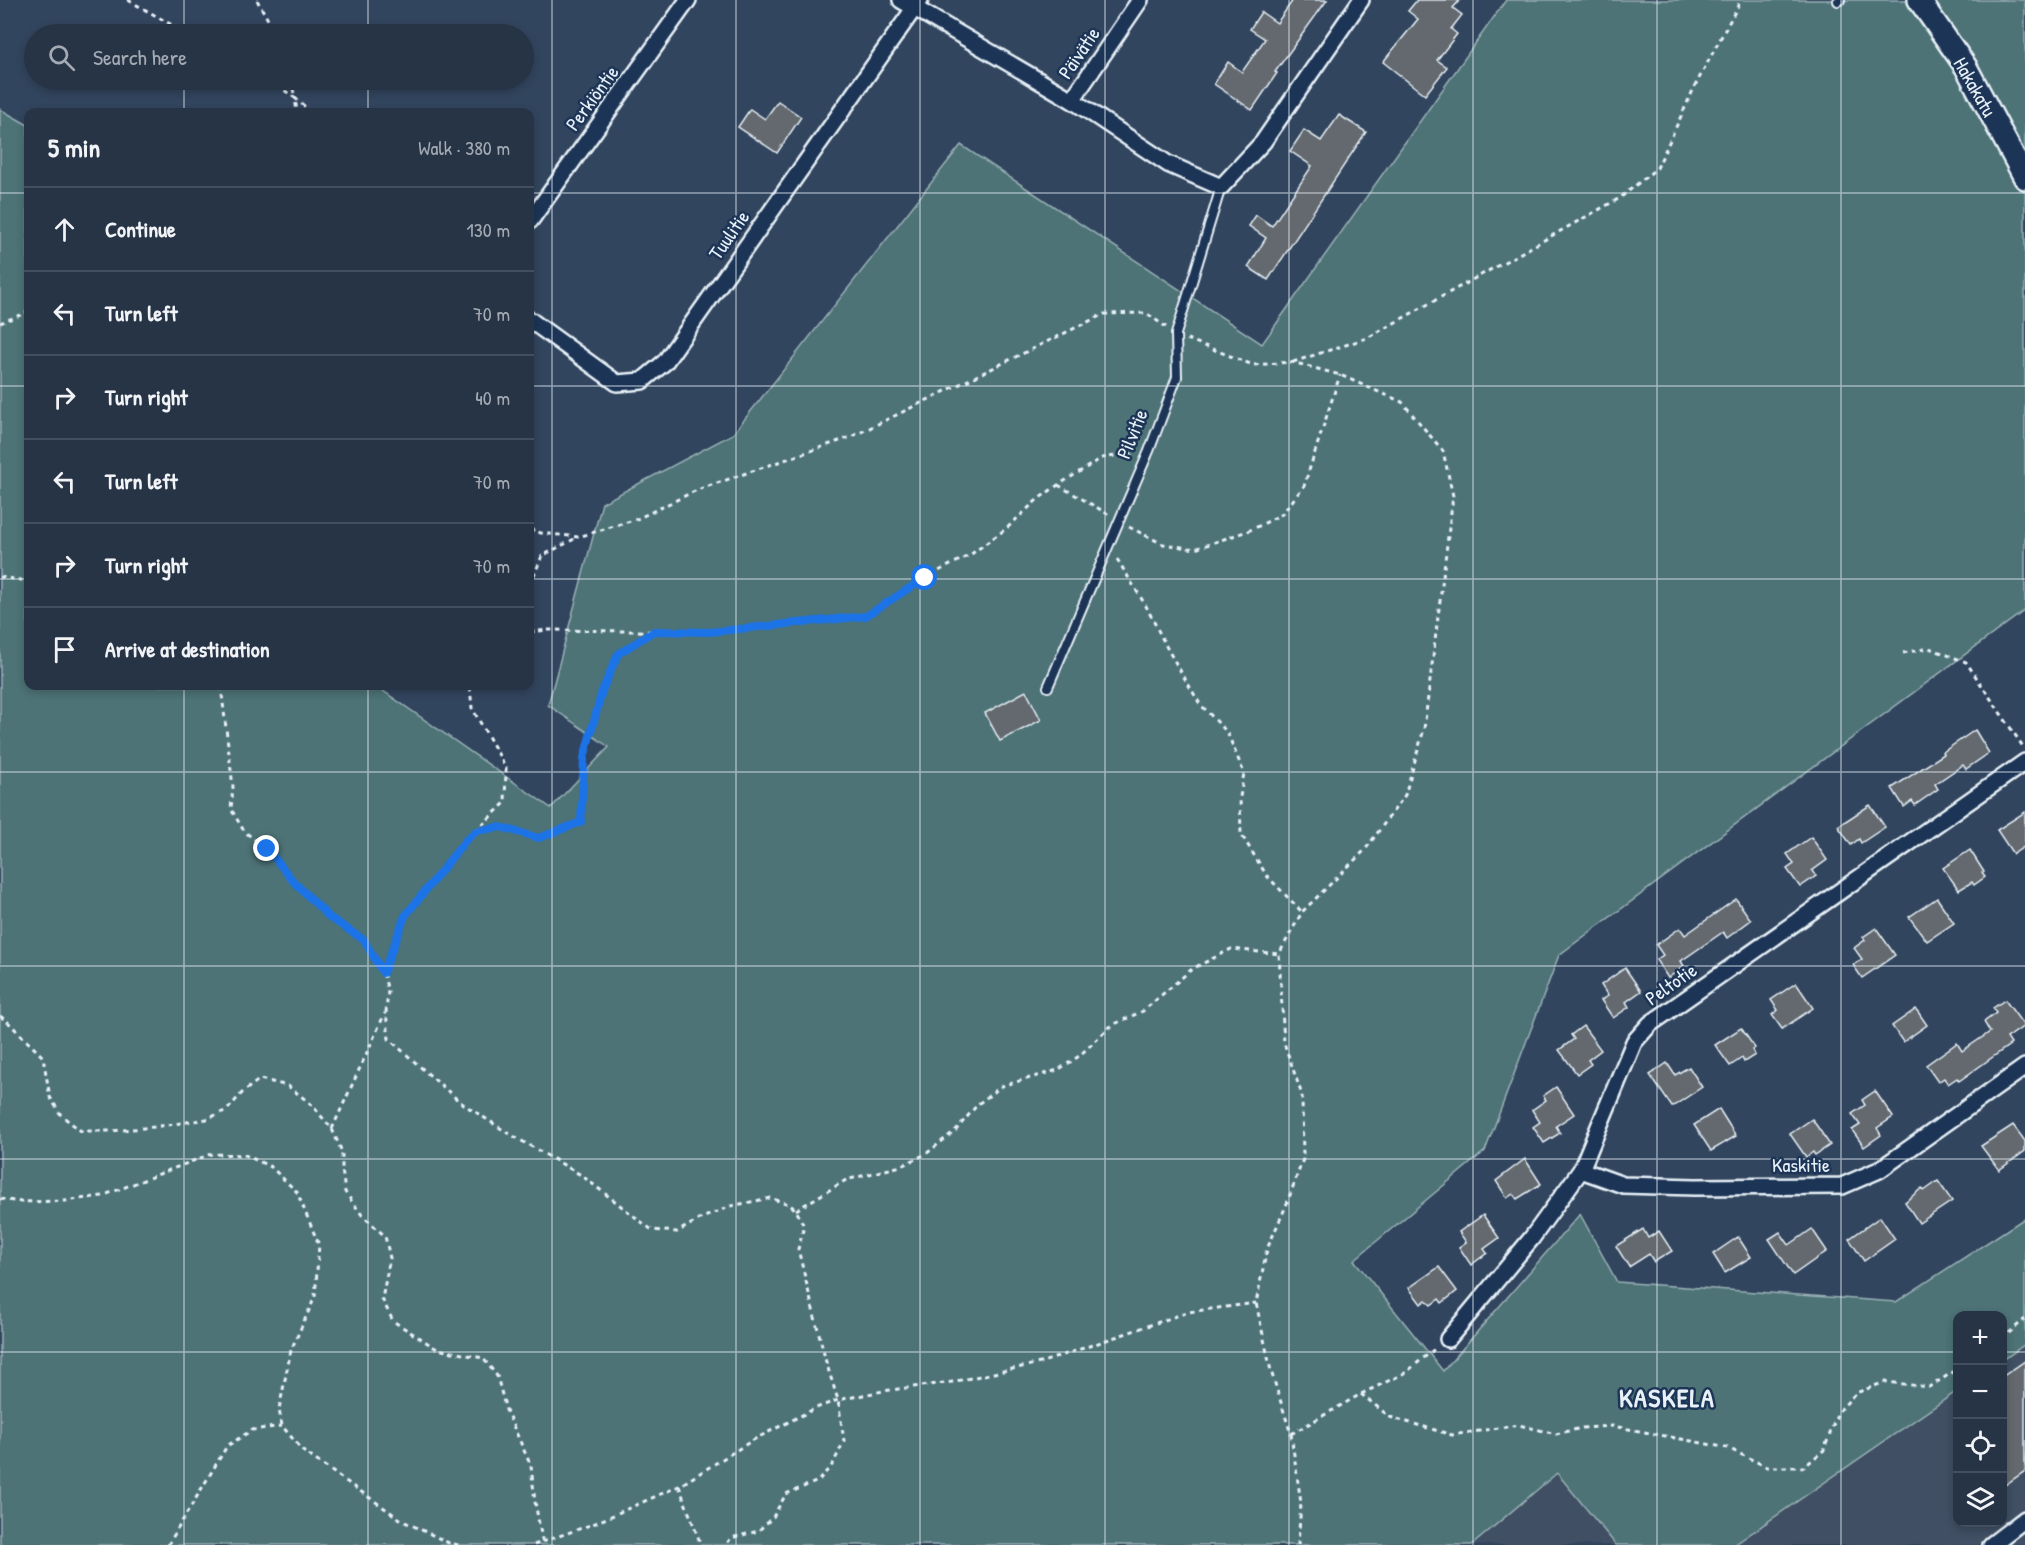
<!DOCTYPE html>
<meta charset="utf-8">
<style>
:root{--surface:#263446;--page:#2e3c4d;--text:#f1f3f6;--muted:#a4aab3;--line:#424f5f}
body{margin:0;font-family:"Patrick Hand",sans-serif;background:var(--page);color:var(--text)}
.controls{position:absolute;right:18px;bottom:18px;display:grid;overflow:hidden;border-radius:12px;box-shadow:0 3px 9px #0003}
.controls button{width:54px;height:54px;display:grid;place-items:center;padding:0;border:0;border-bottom:2px solid var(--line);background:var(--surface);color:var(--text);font:30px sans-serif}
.stop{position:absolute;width:18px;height:18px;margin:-14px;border:4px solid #1a73e8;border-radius:50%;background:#fff}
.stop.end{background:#1a73e8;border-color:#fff;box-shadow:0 2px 6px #0008}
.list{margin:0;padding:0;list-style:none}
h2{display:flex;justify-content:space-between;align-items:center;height:78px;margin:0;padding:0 24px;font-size:26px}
h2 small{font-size:20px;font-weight:400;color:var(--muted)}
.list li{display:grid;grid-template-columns:39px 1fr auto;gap:18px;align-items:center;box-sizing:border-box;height:84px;padding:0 24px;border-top:2px solid var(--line)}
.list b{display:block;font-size:22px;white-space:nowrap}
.list em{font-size:20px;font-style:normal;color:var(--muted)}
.icon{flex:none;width:33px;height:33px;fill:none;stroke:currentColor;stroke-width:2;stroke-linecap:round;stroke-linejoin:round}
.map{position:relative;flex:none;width:2025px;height:1545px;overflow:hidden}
.search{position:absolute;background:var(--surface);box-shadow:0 3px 9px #0003;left:24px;top:24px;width:510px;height:66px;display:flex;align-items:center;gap:15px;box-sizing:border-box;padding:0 21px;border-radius:33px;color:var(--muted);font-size:22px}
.panel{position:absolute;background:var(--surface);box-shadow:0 3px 9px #0003;left:24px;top:108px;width:510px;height:582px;border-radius:12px}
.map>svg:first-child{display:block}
.built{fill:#415063}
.green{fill:#4d7376;stroke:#9ab2b7;stroke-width:1.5}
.building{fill:#63696e;stroke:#e8f1f8;stroke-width:1.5}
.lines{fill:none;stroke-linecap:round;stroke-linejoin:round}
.lane-casing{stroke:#e8f1f8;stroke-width:12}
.street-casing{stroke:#e8f1f8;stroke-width:20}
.secondary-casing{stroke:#e8f1f8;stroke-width:26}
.path{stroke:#e8f1f8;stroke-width:3;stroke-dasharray:4.5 4.5;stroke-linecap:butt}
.lane{stroke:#1d3557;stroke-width:8}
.street{stroke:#1d3557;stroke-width:15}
.secondary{stroke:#1d3557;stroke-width:21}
.route{stroke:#1a73e8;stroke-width:8}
.grid{fill:none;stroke:#e8f1f8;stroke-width:1.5;stroke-opacity:0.55}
.labels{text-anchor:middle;stroke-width:5;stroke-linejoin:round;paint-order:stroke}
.street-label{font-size:20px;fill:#e8f1f8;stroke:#1d3557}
.district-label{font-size:26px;font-weight:bold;letter-spacing:1.5px;fill:#e8f1f8;stroke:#1d3557}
</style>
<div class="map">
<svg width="2025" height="1545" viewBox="0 0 2025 1545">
<rect width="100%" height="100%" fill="#32455e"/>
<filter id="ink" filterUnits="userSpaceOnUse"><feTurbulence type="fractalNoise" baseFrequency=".0167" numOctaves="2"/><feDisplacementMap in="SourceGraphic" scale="12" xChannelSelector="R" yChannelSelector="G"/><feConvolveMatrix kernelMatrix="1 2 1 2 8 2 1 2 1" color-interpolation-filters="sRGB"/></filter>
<g filter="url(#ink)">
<g class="built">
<path d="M2025 1344V1545H1734L1957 1391 1958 1522H2002L2003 1360Z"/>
<path d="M1557 1473 1616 1545H1472Z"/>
</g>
<path class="green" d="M1506 0H2025V610L1559 955 1485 1151 1354 1260 1443 1371 1580 1214 1617 1282 1896 1302 2025 1218V1344L2003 1360 2002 1316H1958L1957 1391 1734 1545H1616L1557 1473 1472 1545H0V109L28 125V686H376L551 808 609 747 548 705 602 503 733 434 961 145 1262 344Z"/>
<g class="building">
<path d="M1293 0H1327L1275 72 1277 73 1252 110 1214 84 1228 62 1242 72 1265 39 1250 29 1261 12 1277 23Z"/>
<path d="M1417 0H1460L1453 8 1462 15 1451 29 1457 34 1437 60 1447 67 1425 95 1383 62 1418 19 1408 11Z"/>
<path d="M778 101 801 117 777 153 738 127 750 109 765 119Z"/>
<path d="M1339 115 1366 132 1268 280 1248 267 1266 238 1249 226 1256 215 1272 226 1312 166 1290 151 1304 130 1321 141Z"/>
<path d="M1026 691 1041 720 1000 741 985 713Z"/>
<path d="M1975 730 1989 753 1966 769 1963 765 1935 784 1938 789 1915 805 1912 801 1904 807 1892 788 1944 754 1943 752Z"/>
<path d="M1870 805 1885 827 1861 843 1859 839 1851 845 1838 826Z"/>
<path d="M2025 812V846L2013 854 1997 830Z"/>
<path d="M1811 837 1827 860 1812 871 1816 876 1800 887 1787 869 1794 864 1787 854Z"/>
<path d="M1970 850 1984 872 1982 873 1985 877 1974 885 1972 882 1959 890 1943 868Z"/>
<path d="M1937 898 1954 923 1927 941 1909 917Z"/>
<path d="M1736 899 1751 920 1727 938 1723 932 1681 961 1684 966 1668 978 1656 960 1663 955 1656 945 1680 928 1685 935Z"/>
<path d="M1876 928 1895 955 1862 978 1853 965 1862 959 1854 948 1865 940 1863 937Z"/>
<path d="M1625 968 1641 991 1626 1002 1629 1007 1613 1018 1601 1000 1608 996 1601 985Z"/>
<path d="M1796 983 1813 1008 1782 1029 1772 1015 1778 1010 1771 1000Z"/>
<path d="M2005 1000 2024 1026 2007 1038 2011 1044 1959 1081 1957 1078 1948 1084 1944 1078 1938 1082 1926 1065 1957 1043 1962 1051 1990 1032 1984 1022 1996 1013 1993 1008Z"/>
<path d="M1916 1009 1927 1025 1903 1042 1892 1026Z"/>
<path d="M1583 1026 1601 1050 1588 1060 1591 1064 1577 1074 1559 1050 1574 1039 1571 1035Z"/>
<path d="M1741 1028 1755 1048 1752 1050 1755 1055 1744 1062 1742 1058 1730 1066 1715 1045Z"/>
<path d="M1667 1063 1675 1075 1689 1067 1702 1087 1672 1107 1650 1075Z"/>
<path d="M1556 1087 1574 1114 1556 1126 1560 1133 1544 1143 1533 1127 1540 1122 1532 1110 1546 1100 1543 1096Z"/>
<path d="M1875 1091 1893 1117 1877 1128 1881 1135 1864 1147 1852 1130 1860 1125 1852 1114 1865 1105 1862 1100Z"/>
<path d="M1719 1109 1736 1136 1711 1151 1694 1125Z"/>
<path d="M1812 1119 1830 1145 1815 1155 1813 1152 1806 1157 1790 1134Z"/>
<path d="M2013 1125 2025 1141V1151L1999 1170 1981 1146Z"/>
<path d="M1525 1159 1541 1184 1517 1199 1513 1194 1507 1198 1496 1181Z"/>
<path d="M1938 1181 1952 1201 1919 1223 1905 1202 1922 1188 1924 1191Z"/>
<path d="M1483 1215 1499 1238 1484 1249 1487 1253 1471 1265 1459 1247 1466 1242 1459 1232Z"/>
<path d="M1880 1217 1895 1239 1864 1261 1849 1239Z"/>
<path d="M1643 1229 1648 1238 1659 1231 1672 1251 1654 1262 1649 1254 1629 1267 1616 1246Z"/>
<path d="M1812 1229 1827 1251 1793 1275 1769 1239 1780 1232 1789 1245Z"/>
<path d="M1738 1237 1751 1257 1725 1273 1713 1254Z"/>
<path d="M1439 1267 1457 1291 1442 1303 1439 1299 1431 1305 1426 1300 1421 1304 1409 1288Z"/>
<path d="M2025 1361V1471L2002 1487V1377Z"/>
</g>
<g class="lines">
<g class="lane-casing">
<g id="lane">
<path d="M1838 1 1840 0"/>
<path d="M1048 687 1149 451 1177 377 1176 334 1221 187"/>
</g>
</g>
<g class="street-casing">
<g id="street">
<path d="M901 0 1072 100 1168 164 1221 187 1263 142 1361 0"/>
<path d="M1072 100 1140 0"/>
<path d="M530 221 688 0"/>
<path d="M530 320 617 383 642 381 665 362 920 0"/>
<path d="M1581 1170 1623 1185 1695 1187 1842 1186 1879 1170 2025 1067"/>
<path d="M1448 1339 1531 1239 1581 1170 1634 1042 1650 1024 2025 762"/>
<path d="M1991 1545 2025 1519"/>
</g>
</g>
<g class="secondary-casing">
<path id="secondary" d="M1919 0 1966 67 2025 178"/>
</g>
<g class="path">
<path d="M128 0 188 34"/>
<path d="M257 0 276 34"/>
<path d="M270 80 295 98 297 112"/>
<path d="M291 80 295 98 311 112"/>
<path d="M0 323 28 312"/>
<path d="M1187 339 1253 365 1292 362 1340 375 1402 402 1443 451 1453 496 1424 729 1405 795 1365 850 1302 912 1279 954 1284 1043 1302 1095 1303 1159 1286 1206 1267 1249 1256 1303 1271 1371 1291 1434 1301 1503 1298 1545"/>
<path d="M1293 362 1367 338 1620 198 1657 168 1695 86 1741 0"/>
<path d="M1058 485 1108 514"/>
<path d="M1129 527 1163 544 1195 549 1253 529 1282 514 1304 486 1340 375"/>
<path d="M530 529 541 533 578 537 637 519 697 490 851 437 1104 314 1146 313 1166 327"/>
<path d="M1117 559 1146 606 1168 650 1200 704 1227 732 1244 773 1240 797 1241 834 1267 876 1302 912"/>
<path d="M0 577 28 581"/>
<path d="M530 585 542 556 576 538"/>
<path d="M530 632 547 630 710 632 866 616 925 578 970 555 1007 528 1037 500 1058 485 1102 458 1135 453"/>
<path d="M1903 653 1929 648 1966 662 2024 748"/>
<path d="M221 686 233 787 231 809 244 831 267 850 294 882 329 917 364 940 383 973 388 991 386 1012 389 1039 460 1102 508 1133 581 1175 652 1230 677 1232 700 1219 731 1206 770 1198 789 1204 796 1210 804 1226 798 1249 826 1362 838 1400 844 1441 833 1464 818 1481 786 1494 773 1517 758 1531 731 1538 726 1545"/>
<path d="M478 831 500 827 539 838 581 822 584 758 602 691 618 654 653 632"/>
<path d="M383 973 405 916 465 841 505 803 506 768 472 708 470 686"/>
<path d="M0 1016 8 1022 43 1057 50 1097 61 1115 81 1131H112L154 1127 207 1119 227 1110 243 1092 260 1079 288 1086 311 1104 332 1129 342 1152V1169L345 1192 362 1215 385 1236 390 1258 382 1299 393 1321 437 1349 483 1358 497 1376 506 1410 531 1466 535 1502 543 1545"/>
<path d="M332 1129 385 1013"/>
<path d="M0 1199 21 1202 65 1201 102 1196 211 1154 245 1155 271 1167 297 1192 319 1245 315 1297 291 1350 279 1409 282 1426 304 1452 403 1521 449 1543 459 1545"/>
<path d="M796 1210 846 1180 901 1166 926 1154 956 1130 978 1104 1002 1086 1058 1070 1079 1056 1112 1025 1143 1011 1192 969 1231 949 1279 954"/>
<path d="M2002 1339 2025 1319"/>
<path d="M1361 1394 1390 1417 1452 1435 1519 1425 1556 1434 1582 1428 1613 1426 1728 1448 1767 1467H1804L1824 1450 1838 1412 1856 1393 1885 1382 1929 1387 1958 1369"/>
<path d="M1291 1434 1361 1394 1405 1373 1436 1348"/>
<path d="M679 1486 701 1545"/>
<path d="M168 1545 227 1446 252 1430 282 1426"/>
<path d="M534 1545 593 1524 679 1486 753 1440 816 1408 838 1400 883 1391 952 1382 1040 1363 1188 1312 1256 1303"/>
</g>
<use href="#lane" class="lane"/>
<use href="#street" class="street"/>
<use href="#secondary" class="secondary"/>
</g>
</g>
<g class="lines" filter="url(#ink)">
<path class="route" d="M267 849 294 882 329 917 364 940 383 973 405 916 465 841 476 831 500 827 539 838 581 822 584 758 602 691 618 654 654 631 710 632 866 616 925 578"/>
</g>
<path class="grid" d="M184 0V34M368 0V34M552 0V1545M736 0V1545M920 0V1545M1105 0V1545M1289 0V1545M1473 0V1545M1657 0V1545M1841 0V1545M184 80V112M368 80V112M0 193H28M530 193H2025M0 386H28M530 386H2025M0 579H28M530 579H2025M184 686V1545M368 686V1545M0 772H2025M0 966H2025M0 1159H2025M0 1352H1958M2002 1352H2025"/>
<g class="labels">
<g class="street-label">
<text transform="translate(1079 53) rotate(-56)" y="7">Päivätie</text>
<text transform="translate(1975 87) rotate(60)" y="7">Hakakatu</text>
<text transform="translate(592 98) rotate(-54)" y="7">Perkiöntie</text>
<text transform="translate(729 235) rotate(-55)" y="7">Tuulitie</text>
<text transform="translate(1132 434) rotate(-68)" y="7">Pilvitie</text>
<text transform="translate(1671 984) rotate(-35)" y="7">Peltotie</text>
<text x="1801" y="1172">Kaskitie</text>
</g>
<g class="district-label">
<text x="1667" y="1407">KASKELA</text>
</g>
</g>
</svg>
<div class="controls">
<button>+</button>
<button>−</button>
<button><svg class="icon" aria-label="locate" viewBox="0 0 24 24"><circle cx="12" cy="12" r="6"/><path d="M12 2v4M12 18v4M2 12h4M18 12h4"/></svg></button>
<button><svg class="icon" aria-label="layers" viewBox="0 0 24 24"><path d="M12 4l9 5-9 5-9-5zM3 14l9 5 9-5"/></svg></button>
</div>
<div class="stop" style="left:925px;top:578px"></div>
<div class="stop end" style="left:267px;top:849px"></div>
<div class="search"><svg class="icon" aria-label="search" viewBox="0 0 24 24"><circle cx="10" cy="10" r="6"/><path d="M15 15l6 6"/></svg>Search here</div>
<section class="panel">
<h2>5 min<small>Walk · 380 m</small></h2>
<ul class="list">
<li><svg class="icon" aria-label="ahead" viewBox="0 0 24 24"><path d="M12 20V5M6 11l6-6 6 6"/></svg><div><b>Continue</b></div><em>130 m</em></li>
<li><svg class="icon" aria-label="left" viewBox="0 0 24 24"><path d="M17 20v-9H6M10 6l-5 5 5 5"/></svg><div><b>Turn left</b></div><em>70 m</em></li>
<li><svg class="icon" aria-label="right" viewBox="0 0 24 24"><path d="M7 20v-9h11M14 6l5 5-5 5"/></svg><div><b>Turn right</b></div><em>40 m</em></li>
<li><svg class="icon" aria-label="left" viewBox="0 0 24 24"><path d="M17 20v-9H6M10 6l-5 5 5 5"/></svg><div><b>Turn left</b></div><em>70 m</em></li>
<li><svg class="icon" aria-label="right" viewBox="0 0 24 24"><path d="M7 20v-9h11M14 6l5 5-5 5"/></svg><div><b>Turn right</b></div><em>70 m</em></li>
<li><svg class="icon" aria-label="arrive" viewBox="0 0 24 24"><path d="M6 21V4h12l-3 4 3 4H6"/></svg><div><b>Arrive at destination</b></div></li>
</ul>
</section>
</div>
